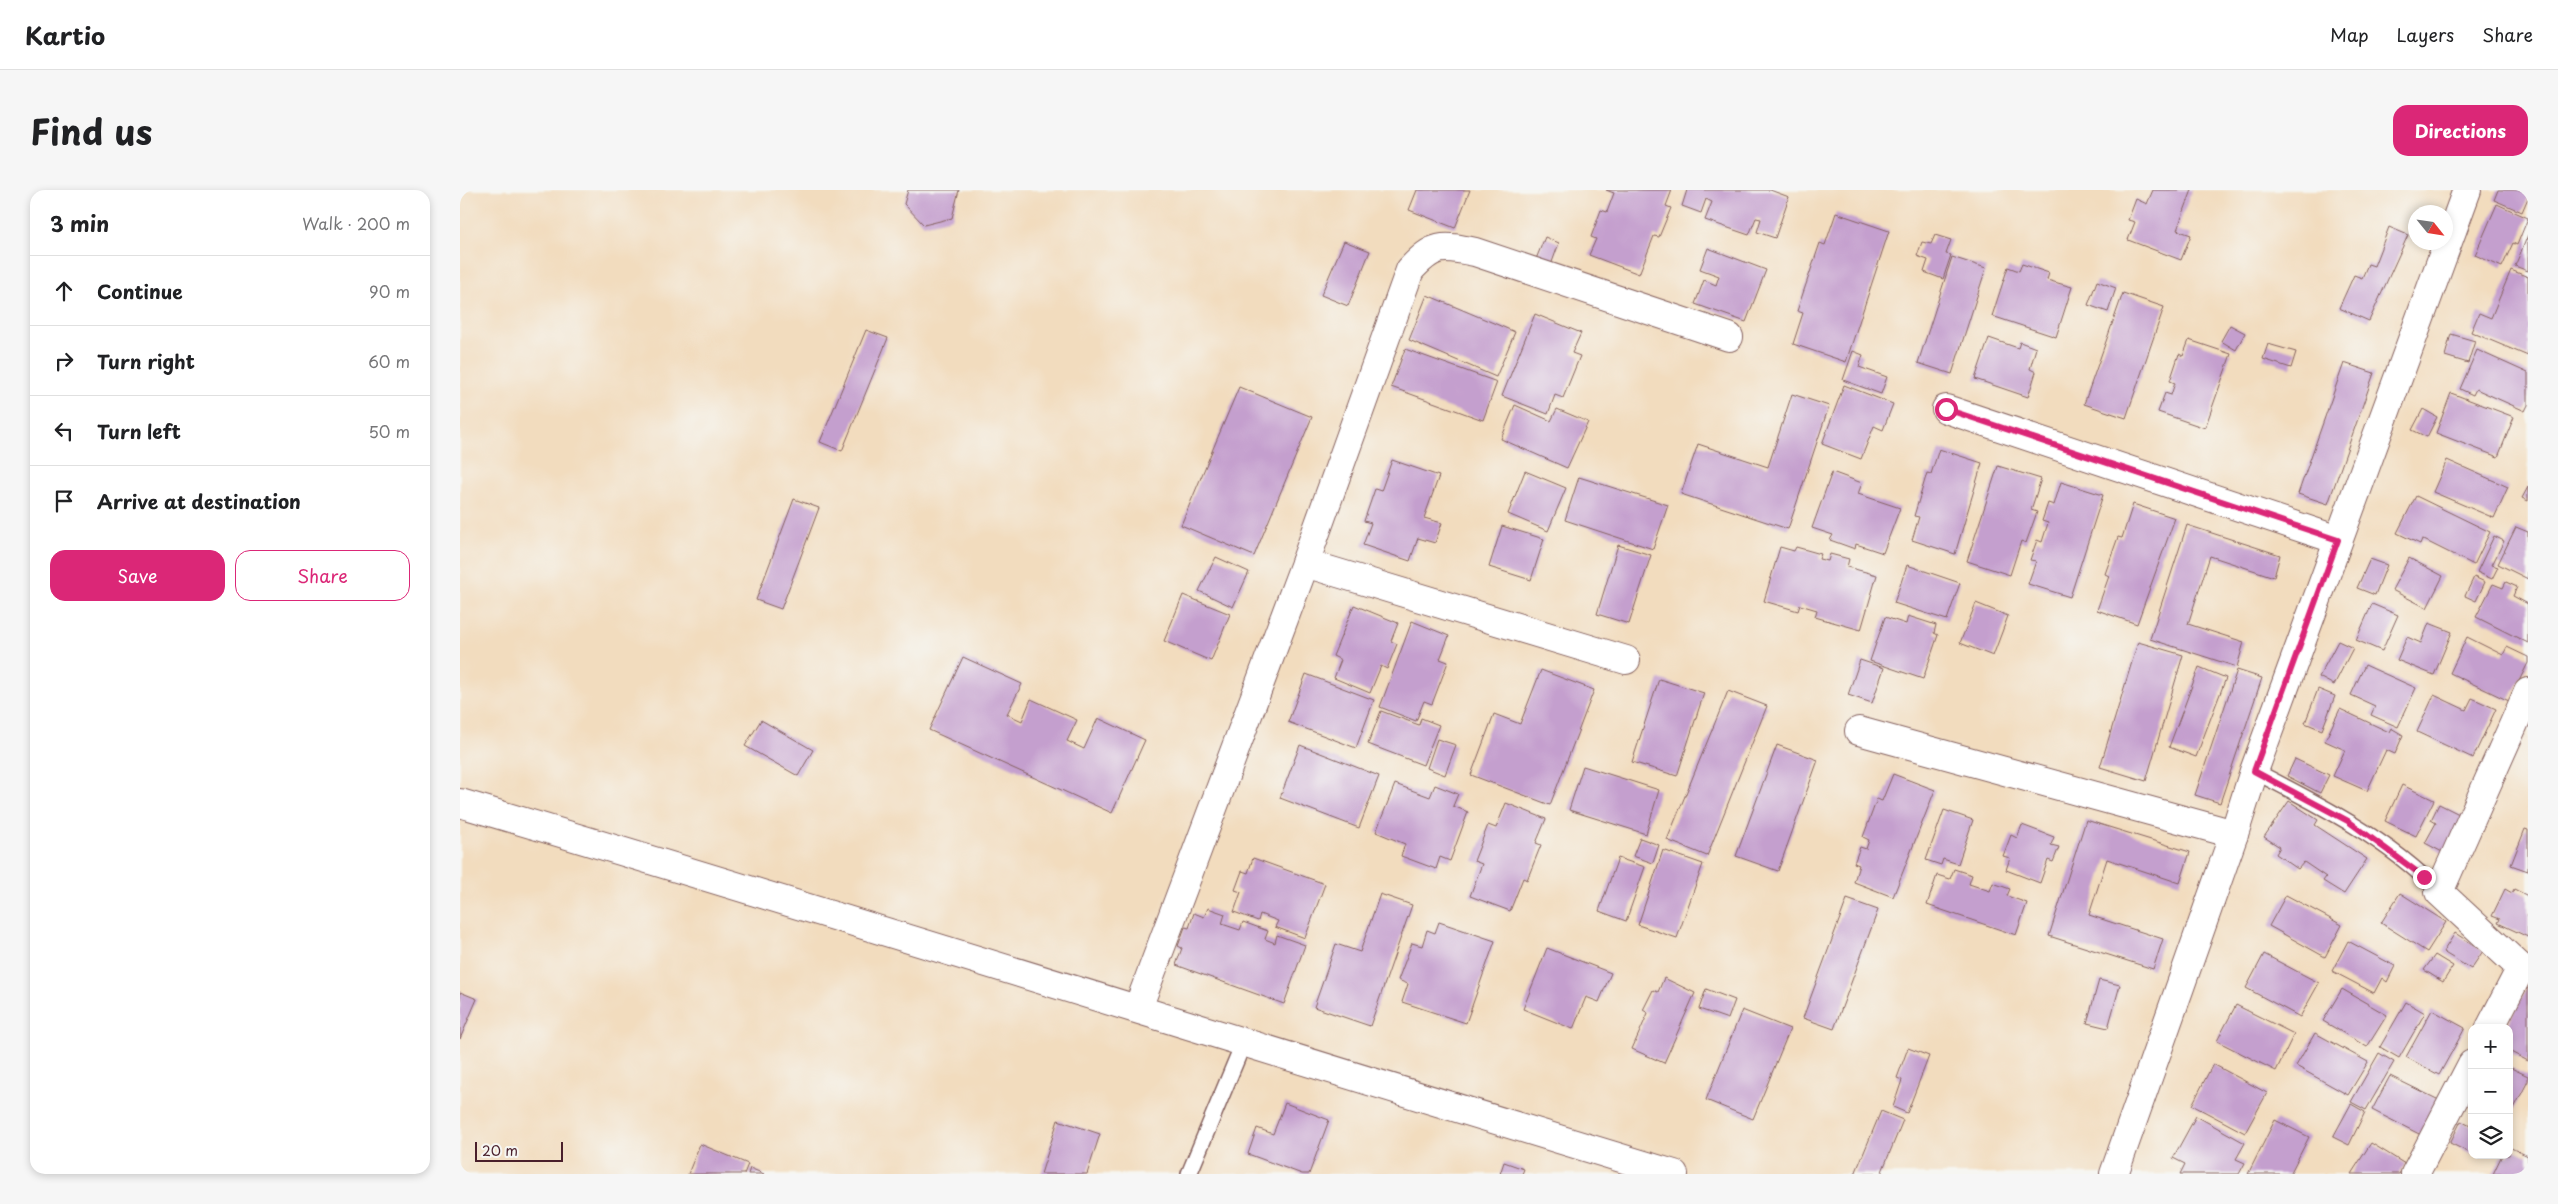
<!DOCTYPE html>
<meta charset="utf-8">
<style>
:root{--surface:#fff;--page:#f6f6f6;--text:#202124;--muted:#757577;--line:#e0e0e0;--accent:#db2777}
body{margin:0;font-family:"Playpen Sans",sans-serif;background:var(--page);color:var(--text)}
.controls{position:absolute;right:15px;bottom:15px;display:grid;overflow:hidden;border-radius:10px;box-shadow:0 2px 8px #0003}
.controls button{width:45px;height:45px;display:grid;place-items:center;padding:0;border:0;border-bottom:1px solid var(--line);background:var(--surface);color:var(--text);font:25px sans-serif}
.compass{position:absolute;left:1948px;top:15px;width:45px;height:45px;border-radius:50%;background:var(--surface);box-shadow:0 2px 8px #0003;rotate:120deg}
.scale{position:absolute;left:15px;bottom:12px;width:88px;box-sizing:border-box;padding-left:5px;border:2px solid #4a1f2b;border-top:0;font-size:14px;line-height:18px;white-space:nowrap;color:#4a1f2b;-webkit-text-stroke:4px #f6f6f2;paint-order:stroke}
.stop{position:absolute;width:15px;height:15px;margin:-11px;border:4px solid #db2777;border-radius:50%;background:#fff}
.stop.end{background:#db2777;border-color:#fff;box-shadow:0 1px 5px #0008}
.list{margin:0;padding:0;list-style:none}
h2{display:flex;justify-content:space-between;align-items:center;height:65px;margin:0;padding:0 20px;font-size:21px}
h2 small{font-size:16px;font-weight:400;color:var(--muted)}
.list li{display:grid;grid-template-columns:32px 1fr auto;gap:15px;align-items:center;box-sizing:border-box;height:70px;padding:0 20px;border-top:1px solid var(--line)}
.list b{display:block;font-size:19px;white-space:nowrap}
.list em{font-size:16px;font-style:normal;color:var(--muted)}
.actions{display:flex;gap:10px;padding:15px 20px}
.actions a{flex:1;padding:11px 0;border:1px solid var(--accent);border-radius:15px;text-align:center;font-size:18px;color:var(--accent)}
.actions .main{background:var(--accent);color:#fff}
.icon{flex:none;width:28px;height:28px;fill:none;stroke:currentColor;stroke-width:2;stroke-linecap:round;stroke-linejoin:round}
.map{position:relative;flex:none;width:2068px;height:984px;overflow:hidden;border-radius:15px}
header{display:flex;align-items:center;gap:30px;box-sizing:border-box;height:70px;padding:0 25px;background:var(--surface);border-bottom:1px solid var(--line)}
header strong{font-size:24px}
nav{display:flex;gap:28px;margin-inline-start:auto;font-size:18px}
.intro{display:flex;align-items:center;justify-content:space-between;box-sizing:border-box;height:120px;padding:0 30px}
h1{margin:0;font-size:35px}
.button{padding:12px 22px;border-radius:15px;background:var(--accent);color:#fff;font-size:18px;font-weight:700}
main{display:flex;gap:30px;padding:0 30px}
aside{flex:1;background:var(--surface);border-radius:15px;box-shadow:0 2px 8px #0003}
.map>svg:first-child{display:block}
.building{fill:#c49fce}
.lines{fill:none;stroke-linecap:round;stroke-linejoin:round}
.lane-casing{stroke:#85615e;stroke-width:18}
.street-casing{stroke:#85615e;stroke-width:30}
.lane{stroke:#fff;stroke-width:15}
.street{stroke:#fff;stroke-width:28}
.route{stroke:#db2777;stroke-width:6}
</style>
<header>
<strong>Kartio</strong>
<nav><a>Map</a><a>Layers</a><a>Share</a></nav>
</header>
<div class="intro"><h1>Find us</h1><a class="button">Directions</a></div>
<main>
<aside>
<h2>3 min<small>Walk · 200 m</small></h2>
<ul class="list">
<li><svg class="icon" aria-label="ahead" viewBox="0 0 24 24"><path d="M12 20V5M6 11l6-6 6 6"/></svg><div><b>Continue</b></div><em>90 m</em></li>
<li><svg class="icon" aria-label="right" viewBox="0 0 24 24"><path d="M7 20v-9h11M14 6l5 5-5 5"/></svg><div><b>Turn right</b></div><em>60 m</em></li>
<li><svg class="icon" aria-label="left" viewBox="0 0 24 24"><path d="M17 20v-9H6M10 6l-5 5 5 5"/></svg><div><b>Turn left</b></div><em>50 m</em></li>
<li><svg class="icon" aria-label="arrive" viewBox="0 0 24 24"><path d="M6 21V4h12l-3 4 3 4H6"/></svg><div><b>Arrive at destination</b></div></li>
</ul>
<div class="actions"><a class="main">Save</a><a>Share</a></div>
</aside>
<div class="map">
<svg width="2068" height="984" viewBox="0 0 2068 984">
<rect width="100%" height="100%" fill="#f6f6f2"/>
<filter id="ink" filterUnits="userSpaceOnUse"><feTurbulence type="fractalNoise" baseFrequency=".02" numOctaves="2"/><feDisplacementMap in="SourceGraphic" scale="10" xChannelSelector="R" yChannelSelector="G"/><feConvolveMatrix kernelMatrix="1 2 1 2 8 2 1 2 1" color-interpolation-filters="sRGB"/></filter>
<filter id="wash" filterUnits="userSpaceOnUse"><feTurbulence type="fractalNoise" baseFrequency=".0096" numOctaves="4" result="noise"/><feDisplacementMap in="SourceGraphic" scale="20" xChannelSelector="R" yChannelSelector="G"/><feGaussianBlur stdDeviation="1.12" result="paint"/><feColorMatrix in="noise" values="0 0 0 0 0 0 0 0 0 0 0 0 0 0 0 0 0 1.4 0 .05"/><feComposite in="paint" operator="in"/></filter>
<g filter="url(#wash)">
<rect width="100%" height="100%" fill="#f2dcbe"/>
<g id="blocks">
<g class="building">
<path d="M448 0H499L492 28 464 35 444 14Z"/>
<path d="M957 0H1010L995 38 949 20Z"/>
<path d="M1146 0H1212L1206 16 1211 18 1199 47 1194 46 1179 84 1129 65 1136 49 1131 47 1141 20 1147 22 1154 3Z"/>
<path d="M1227 0H1310L1329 7 1315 48 1297 42 1301 29 1296 28 1289 45 1245 30 1252 12 1246 9 1241 23 1222 16Z"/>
<path d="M1693 0H1732L1717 40 1731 45 1721 70 1668 50 1675 32 1668 30 1676 9 1687 14Z"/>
<path d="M2038 0H2068V8L2062 22 2034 10Z"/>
<path d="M2037 14 2068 28 2057 55 2053 53 2042 77 2015 65Z"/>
<path d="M1376 23 1429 41 1386 172 1333 154 1343 123 1337 121 1360 53 1365 55Z"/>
<path d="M1929 37 1948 45 1909 131 1879 118 1894 85 1902 88 1908 74 1914 76Z"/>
<path d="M1475 45 1491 50 1486 64 1491 65 1483 89 1464 82 1468 70 1457 66 1462 52 1471 54Z"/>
<path d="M2068 45V81L2055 76Z"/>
<path d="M1085 47 1099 53 1091 75 1076 69Z"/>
<path d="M884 51 910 61 888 116 861 105Z"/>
<path d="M1248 58 1306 80 1286 132 1235 114 1244 90 1256 95 1259 86 1240 79Z"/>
<path d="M1492 67 1526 78 1492 184 1458 173Z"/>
<path d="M1562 74 1589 83 1587 90 1612 97 1596 147 1532 126 1548 77 1559 81Z"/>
<path d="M2051 80 2068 87V166L2011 142 2019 123 2031 128Z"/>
<path d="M1637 91 1656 98 1648 122 1628 115Z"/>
<path d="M1663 103 1704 117 1666 228 1624 214Z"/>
<path d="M967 105 1055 142 1036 187 949 150Z"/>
<path d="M1075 124 1121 143 1112 163 1120 166 1103 208 1095 205 1088 224 1042 206Z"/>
<path d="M1770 135 1785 143 1776 160 1761 151Z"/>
<path d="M406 140 428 148 382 261 360 252Z"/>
<path d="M1991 144 2015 151 2008 173 1985 166Z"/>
<path d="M1529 148 1558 158 1560 152 1576 158 1570 179 1576 182 1568 207 1515 189Z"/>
<path d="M1729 150 1771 164 1745 238 1698 222 1705 203 1711 205 1715 193 1710 191 1719 164 1723 166Z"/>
<path d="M1808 154 1836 162 1831 178 1803 169Z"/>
<path d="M945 159 1037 192 1023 230 931 197Z"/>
<path d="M2017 160 2068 183V215L2065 221 2016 199 2013 205 2000 199Z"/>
<path d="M1393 161 1403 165 1399 177 1427 187 1421 204 1383 190Z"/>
<path d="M1884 173 1914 183 1868 314 1838 304Z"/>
<path d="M1384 195 1433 214 1423 240 1414 236 1401 269 1362 254Z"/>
<path d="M779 197 852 227 794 366 721 335Z"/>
<path d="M1991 203 2054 227 2038 267 1976 243Z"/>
<path d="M1332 204 1369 216 1328 339 1221 304 1238 254 1308 277Z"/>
<path d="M1055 215 1091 231 1097 219 1128 232 1107 278 1041 249Z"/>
<path d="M1963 219 1977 227 1967 247 1952 240Z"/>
<path d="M1479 259 1522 273 1495 364 1452 350 1459 327 1454 326 1467 283 1471 284Z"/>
<path d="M932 270 979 286 964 328 982 333 975 353 958 348 950 371 903 355 911 333 904 331 915 299 921 301Z"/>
<path d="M1987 270 2048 297 2034 328 1973 302Z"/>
<path d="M1538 276 1581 289 1571 320 1577 322 1566 353 1561 351 1550 385 1507 371Z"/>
<path d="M1065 281 1106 298 1088 341 1048 324Z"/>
<path d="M1372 282 1402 293 1398 304 1440 318 1423 363 1396 354 1395 359 1370 350 1373 345 1352 338Z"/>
<path d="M1119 287 1208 315 1193 359 1105 330Z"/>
<path d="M1601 292 1643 305 1610 407 1568 394 1576 371 1570 370 1577 350 1582 352 1588 333 1582 331 1588 313 1594 315Z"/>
<path d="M2068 297V311L2062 308Z"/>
<path d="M1956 306 2030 342 2014 375 1962 349 1960 354 1937 343Z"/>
<path d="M334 309 359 318 321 419 296 410Z"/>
<path d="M1673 314 1715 328 1677 434 1637 420 1649 386 1645 384 1658 347 1662 348Z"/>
<path d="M1727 335 1820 365 1814 387 1750 366 1728 434 1784 452 1777 477 1690 449Z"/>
<path d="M1042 336 1084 349 1071 390 1029 377Z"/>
<path d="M2056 337 2068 342V389L2038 374Z"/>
<path d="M2034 346 2044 351 2032 375 2038 377 2032 389 2017 382Z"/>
<path d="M1158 355 1191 365 1169 434 1137 424Z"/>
<path d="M1320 357 1334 361 1336 357 1361 364 1359 369 1368 371 1370 364 1389 369 1387 377 1417 385 1401 440 1355 427 1357 420 1340 415 1338 421 1304 411Z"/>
<path d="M756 367 789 382 773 417 739 401Z"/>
<path d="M1949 368 1983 386 1967 418 1932 400Z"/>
<path d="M1910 369 1927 375 1915 405 1897 398Z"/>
<path d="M1447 375 1500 393 1487 430 1434 413Z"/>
<path d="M2014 387 2025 392 2016 411 2005 406Z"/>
<path d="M2046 392 2057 397 2053 406 2068 414V453L2016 427 2033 394 2043 398Z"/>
<path d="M723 405 770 424 751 471 704 451Z"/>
<path d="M1516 413 1548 426 1533 466 1500 453Z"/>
<path d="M1912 414 1938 425 1922 461 1896 450Z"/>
<path d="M894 415 938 433 931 451 937 454 927 479 921 476 910 503 874 488 881 470 873 466Z"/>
<path d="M1448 426 1476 435 1474 443 1478 445 1463 489 1410 471 1425 427 1446 434Z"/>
<path d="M952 431 989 446 980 469 988 472 972 514 964 511 956 531 920 517Z"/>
<path d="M1969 433 1992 442 1974 485 1937 470 1947 447 1961 453Z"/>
<path d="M2007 447 2043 465 2047 457 2068 467V473L2049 511 1990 483Z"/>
<path d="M1878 451 1893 458 1874 495 1859 487Z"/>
<path d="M1678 452 1723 465 1686 591 1640 577Z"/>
<path d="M503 467 562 494 547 524 562 531 571 509 617 530 607 551 624 559 638 528 685 550 652 623 469 540Z"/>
<path d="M1400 470 1424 478 1412 513 1388 505Z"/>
<path d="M1905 475 1956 498 1938 537 1911 525 1915 516 1891 505Z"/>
<path d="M1739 477 1766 488 1736 567 1709 557Z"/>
<path d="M1081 480 1134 500 1090 615 1011 585 1034 524 1060 534Z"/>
<path d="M1777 480 1802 488 1760 613 1735 605Z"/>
<path d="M846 484 914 510 896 558 828 532Z"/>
<path d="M1199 489 1244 503 1217 586 1172 572Z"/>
<path d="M1858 499 1875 506 1862 540 1845 533Z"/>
<path d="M1268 501 1307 516 1247 666 1207 650Z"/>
<path d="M1974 505 2006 520 2012 508 2036 519 2013 568 1957 542Z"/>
<path d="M1880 519 1929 542 1931 538 1943 545 1935 564 1926 560 1907 601 1873 586 1885 560 1865 551Z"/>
<path d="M921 521 959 535 961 528 979 535 963 575 908 554Z"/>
<path d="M301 530 353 560 338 586 285 556Z"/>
<path d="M977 549 996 555 985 585 967 578Z"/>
<path d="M840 555 919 586 899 638 820 608Z"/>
<path d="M1317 555 1358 570 1318 681 1276 666Z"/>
<path d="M1835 569 1869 585 1860 603 1827 586Z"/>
<path d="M1123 576 1199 600 1186 644 1109 620Z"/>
<path d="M1433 584 1475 600 1433 707 1394 692 1399 675 1394 673 1400 657 1406 659 1409 650 1403 647 1417 609 1422 611Z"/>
<path d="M935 594 970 607 975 595 998 604 993 616 1008 622 990 671 980 667 976 679 941 666 945 654 916 642Z"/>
<path d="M1942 595 1974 610 1956 646 1925 631Z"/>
<path d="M1829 611 1858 630 1855 635 1907 669 1884 704 1863 691 1866 687 1844 672 1838 679 1816 664 1820 657 1804 647Z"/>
<path d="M1046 613 1086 629 1076 653 1081 655 1067 690 1063 688 1050 721 1010 706 1022 674 1014 671 1028 635 1036 638Z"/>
<path d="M1979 614 2007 628 1988 665 1965 653 1976 633 1971 630Z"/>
<path d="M1484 620 1513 630 1498 674 1483 669 1481 675 1466 670Z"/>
<path d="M1626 630 1730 662 1720 693 1647 669 1629 725 1703 749 1693 779 1589 746Z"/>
<path d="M1562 635 1594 647 1591 655 1599 657 1593 672 1588 670 1580 693 1546 680 1550 668 1543 666 1551 645 1557 648Z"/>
<path d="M2065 639 2068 640V681L2051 675Z"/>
<path d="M1180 648 1199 655 1193 673 1173 666Z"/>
<path d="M1203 660 1243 674 1217 748 1178 735Z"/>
<path d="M793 668 865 694 845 748 815 737 818 731 800 724 798 731 774 722 781 702 775 700 782 681 788 683Z"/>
<path d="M1158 668 1185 677 1166 731 1139 721Z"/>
<path d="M1494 679 1512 685 1509 694 1530 701 1533 693 1550 699 1547 706 1567 713 1556 745 1467 715 1477 685 1490 689Z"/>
<path d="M2045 699 2052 703 2054 699 2068 706V747L2038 733 2040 729 2032 726Z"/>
<path d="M1940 703 1986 732 1967 762 1921 733Z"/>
<path d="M920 704 952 715 910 836 854 817 876 754 900 762Z"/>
<path d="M1826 705 1882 735 1865 767 1809 736Z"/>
<path d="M1387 709 1418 720 1374 839 1343 828Z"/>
<path d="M748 718 765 724 762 734 780 740 783 732 808 741 805 749 815 753 817 745 845 755 824 814 716 775 722 758 718 756 725 737 729 738 734 723 744 727Z"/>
<path d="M979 732 1035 751 1006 833 942 812 948 794 938 790 952 753 962 756 967 740 975 743Z"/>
<path d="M1995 743 2023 761 2011 779 1983 762Z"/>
<path d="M1888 751 1935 776 1927 792 1922 788 1914 803 1872 781Z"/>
<path d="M1087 758 1151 783 1139 812 1126 807 1113 839 1063 819Z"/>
<path d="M1804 764 1859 793 1840 827 1786 798Z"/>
<path d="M1975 765 1993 776 1983 792 1964 780Z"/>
<path d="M1204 788 1235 803 1204 873 1172 859 1188 823 1183 820 1193 800 1198 802Z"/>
<path d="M1639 790 1660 795 1648 838 1627 833Z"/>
<path d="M2067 798 2068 799V871L2049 861V838H2045Z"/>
<path d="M1246 799 1275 810 1268 829 1239 819Z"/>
<path d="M1882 799 1927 825 1907 857 1863 831Z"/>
<path d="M0 802 17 809 0 849Z"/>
<path d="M1946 812 1965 823 1939 868 1920 857Z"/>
<path d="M1776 815 1834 844 1816 881 1757 851Z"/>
<path d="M1282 820 1330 839 1293 929 1246 910Z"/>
<path d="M1972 820 2005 838 1979 885 1946 867Z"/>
<path d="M1855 843 1908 872 1888 905 1836 876Z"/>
<path d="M1448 858 1469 866 1447 923 1433 917 1442 890 1437 888Z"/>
<path d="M1919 863 1934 872 1906 920 1891 912Z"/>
<path d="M1753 874 1807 903 1785 943 1732 915Z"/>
<path d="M2049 877 2068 886V891L2049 928Z"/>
<path d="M1930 886 1983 912 1965 947 1912 920Z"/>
<path d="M825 913 869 930 849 984H842L788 964 797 938 813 944Z"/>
<path d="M1891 914 1905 922 1889 955 1873 947Z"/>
<path d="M1421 921 1443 930 1421 984H1395Z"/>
<path d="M1736 926 1785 953 1776 969 1785 973 1779 984H1720L1725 974 1713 968Z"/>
<path d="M598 930 640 944 627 984H581Z"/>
<path d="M1815 930 1849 947 1830 984H1788Z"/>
<path d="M2001 931 2012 937V964L1990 953Z"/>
<path d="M1911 953 1945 974 1939 984H1891Z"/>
<path d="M240 954 288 974 284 984H228Z"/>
<path d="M2049 957 2068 966V984H2033L2042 965H2049Z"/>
<path d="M1044 972 1064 979 1062 984H1040Z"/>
<path d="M290 978 304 984H288Z"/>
</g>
</g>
</g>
<g filter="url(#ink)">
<use href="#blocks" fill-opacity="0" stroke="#85615e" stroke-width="1"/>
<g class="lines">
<g class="lane-casing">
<g id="lane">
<path d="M1794 581C1857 613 1930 650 1979 702"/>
<path d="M729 984 783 854"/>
</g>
</g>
<g class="street-casing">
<g id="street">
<path d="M1486 219 1878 350"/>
<path d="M845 373 1166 470"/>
<path d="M2068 502 1979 702 2061 778 2068 780"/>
<path d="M1399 541 1774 644"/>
<path d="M0 613C406 733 809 862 1214 984"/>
<path d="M678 818 845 373 950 80C974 54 982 55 1015 62L1269 147"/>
<path d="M2030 838 2061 778"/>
<path d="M1654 984 1774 644 1794 581 2007 0"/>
<path d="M1955 984 2012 874"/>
</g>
</g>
<use href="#lane" class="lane"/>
<use href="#street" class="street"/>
</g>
</g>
<g class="lines" filter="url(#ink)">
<path class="route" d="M1486 219 1878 350 1794 581 1888 631 1964 687"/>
</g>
</svg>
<div class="controls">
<button>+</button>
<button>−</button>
<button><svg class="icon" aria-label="layers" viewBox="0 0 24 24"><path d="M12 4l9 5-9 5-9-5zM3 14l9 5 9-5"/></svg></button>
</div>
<svg class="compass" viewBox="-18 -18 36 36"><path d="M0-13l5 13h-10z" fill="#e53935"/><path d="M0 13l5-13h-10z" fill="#757577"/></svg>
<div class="scale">20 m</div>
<div class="stop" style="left:1486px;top:219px"></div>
<div class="stop end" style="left:1964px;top:687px"></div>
</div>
</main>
